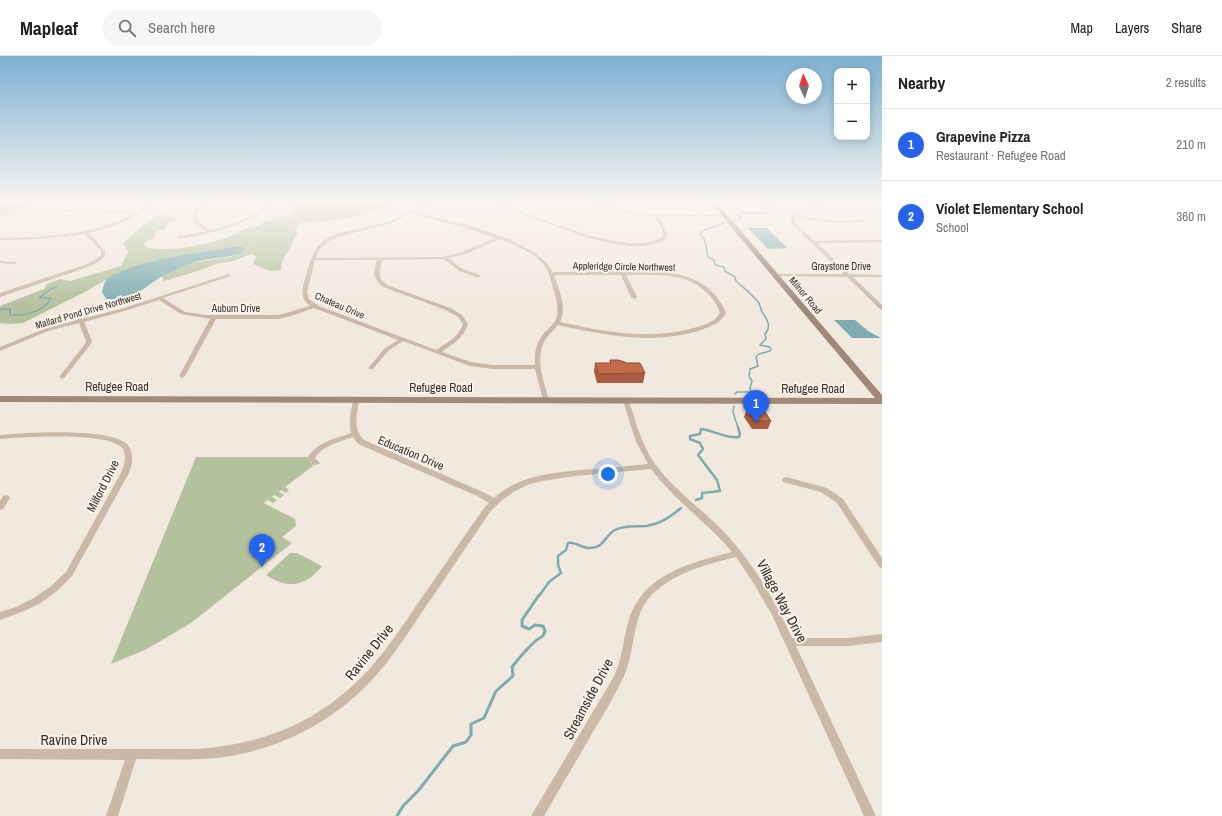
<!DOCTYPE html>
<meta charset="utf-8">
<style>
:root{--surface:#fff;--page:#f6f6f6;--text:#202124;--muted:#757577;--line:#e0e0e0;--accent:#2563eb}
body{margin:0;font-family:"Archivo Narrow",sans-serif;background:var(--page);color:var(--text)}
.controls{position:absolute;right:12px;top:12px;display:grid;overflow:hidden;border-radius:8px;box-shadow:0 2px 10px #0003}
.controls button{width:36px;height:36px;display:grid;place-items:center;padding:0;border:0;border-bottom:1px solid var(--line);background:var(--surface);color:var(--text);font:20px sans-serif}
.compass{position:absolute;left:786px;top:12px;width:36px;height:36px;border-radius:50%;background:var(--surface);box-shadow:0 2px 10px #0003;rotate:356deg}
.you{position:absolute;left:608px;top:418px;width:14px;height:14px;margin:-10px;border:3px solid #fff;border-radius:50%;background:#1a73e8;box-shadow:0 0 0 6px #1a73e833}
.badge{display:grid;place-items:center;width:26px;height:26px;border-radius:50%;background:var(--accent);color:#fff;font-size:13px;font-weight:700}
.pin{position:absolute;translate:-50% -33px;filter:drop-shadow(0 1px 2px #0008)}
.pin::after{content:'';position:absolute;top:21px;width:14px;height:12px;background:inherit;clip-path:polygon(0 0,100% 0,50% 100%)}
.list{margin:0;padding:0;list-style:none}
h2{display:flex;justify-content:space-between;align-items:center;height:52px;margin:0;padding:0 16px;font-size:17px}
h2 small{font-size:13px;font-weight:400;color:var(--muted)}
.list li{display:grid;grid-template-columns:26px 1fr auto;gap:12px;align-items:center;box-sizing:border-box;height:72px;padding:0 16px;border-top:1px solid var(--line)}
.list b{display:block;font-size:15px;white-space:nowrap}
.list p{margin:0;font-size:13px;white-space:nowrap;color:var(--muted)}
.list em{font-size:13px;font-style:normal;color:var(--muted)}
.icon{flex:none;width:22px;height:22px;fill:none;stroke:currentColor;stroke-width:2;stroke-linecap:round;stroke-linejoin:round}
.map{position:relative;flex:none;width:882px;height:760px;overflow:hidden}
header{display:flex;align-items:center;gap:24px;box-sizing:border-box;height:56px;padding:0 20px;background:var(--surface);border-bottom:1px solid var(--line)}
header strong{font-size:19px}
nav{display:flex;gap:22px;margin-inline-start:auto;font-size:14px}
.search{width:280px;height:36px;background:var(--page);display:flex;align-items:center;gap:10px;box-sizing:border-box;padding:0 14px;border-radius:22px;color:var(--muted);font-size:15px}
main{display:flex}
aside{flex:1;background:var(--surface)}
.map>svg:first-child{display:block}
.green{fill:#b4c19d}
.water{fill:#7dacaf}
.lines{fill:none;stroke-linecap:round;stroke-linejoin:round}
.stream-far2{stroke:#7dacaf;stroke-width:1.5}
.stream-far1{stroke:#7dacaf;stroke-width:2.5}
.stream{stroke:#7dacaf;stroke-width:3}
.minor{fill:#cab9a9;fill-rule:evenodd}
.secondary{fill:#9e897b;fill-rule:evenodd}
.wall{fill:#a95c3f}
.building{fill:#c56b49;stroke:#8a4b33}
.labels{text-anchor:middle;stroke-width:4;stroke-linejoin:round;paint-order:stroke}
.far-street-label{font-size:10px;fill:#382e29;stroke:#faf3ea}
.street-label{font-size:12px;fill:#382e29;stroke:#faf3ea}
.near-street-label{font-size:14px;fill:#382e29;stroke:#faf3ea}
</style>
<header>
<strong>Mapleaf</strong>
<div class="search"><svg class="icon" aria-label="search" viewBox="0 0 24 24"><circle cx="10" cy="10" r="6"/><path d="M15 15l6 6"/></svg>Search here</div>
<nav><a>Map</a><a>Layers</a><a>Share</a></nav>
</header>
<main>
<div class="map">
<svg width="882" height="760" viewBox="0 0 882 760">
<rect width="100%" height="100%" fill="#f2e9de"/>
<g class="green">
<path d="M0 146H31L13 159 0 160Z"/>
<path d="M289 146H400L363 159 337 164 303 166 295 174 298 179 294 182C292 194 280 201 281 214L270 215 253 208 256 200 251 198 233 205 216 208 201 214 164 225 162 220 191 207 231 201 244 191H232L165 203 119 216 83 237 23 267 10 268 0 267V250L44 233 47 228 60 223 70 225 121 210 128 196 124 189 125 185C138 174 150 160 168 156L170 157 168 160 176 162 174 164 168 166C165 173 167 173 157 175L155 181 144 187 146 191C170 197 207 189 231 180 236 178 242 174 247 172 253 171 257 171 262 168V166C274 163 289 162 296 153L289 150Z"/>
<path d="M196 401H307L313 410 285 431 289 434 286 437 281 434 279 436 284 439 280 442 274 439 272 441 277 444 273 447 268 444 264 447 295 463 296 470 282 481 292 487 191 567 147 593 111 608Z"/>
<path d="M290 497H297L322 510C307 530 287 534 266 519Z"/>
</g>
<g class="water">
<path d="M748 172H767L787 192 768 193Z"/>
<path d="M232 191H244L243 196C224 204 205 201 189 208 180 212 170 216 161 221 142 233 131 246 106 243L102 236C103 232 104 227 106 224 125 206 204 196 232 191Z"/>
<path d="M834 264H855L868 275 881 282H852Z"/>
</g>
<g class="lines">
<g class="stream-far2">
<path d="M733 164 741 163V161L737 159 738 157H769L760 151 777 146"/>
<path d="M724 167 702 175 700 178 705 184 708 201 714 204 715 209 724 211 725 215 735 221 736 225C744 232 753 239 759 247 760 250 761 254 762 256 767 263 772 271 765 278L766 283 760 289 770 291 771 293 770 295 759 298 756 301 758 310 750 313 749 320 752 325 750 332 751 336H737L735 338"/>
<path d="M0 253H10V259C25 260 44 256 51 242H39L50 233 57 231"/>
<path d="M734 350 733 356 738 372"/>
</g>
<g class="stream-far1">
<path d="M696 444 702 442V437L720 435 717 424 698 399 703 393 700 387 690 383V380L700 378 701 373C714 374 725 383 739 381L740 378 738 371"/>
<path d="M539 540 549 526 561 517 558 509V500L566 494 568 487C576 485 582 493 591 492 605 491 605 479 615 474 624 469 636 471 646 470 660 468 670 461 681 452"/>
</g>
<path class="stream" d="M397 760 403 750 418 735 453 690 466 686 471 679V668L484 662 496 635 513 620 512 611C518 603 534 584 543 580L545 575 543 570 535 569 529 573 522 570V564L539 539"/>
<g class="minor">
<path d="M151 146H155C137 163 113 171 89 177L105 195V199L100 205 91 210 0 241V237L87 208 96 203 101 199V195L85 178 39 183 0 184V182L39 181 81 176 85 174H87C103 171 118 165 133 158L116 156 54 155 53 154 55 153 116 154 137 156Z"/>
<path d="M208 146H213L200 154 196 160 199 166 211 174C229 169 253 164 265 149L263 146H267L269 149C267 151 265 154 263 156 249 167 196 183 178 182V180L206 175 195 168 192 160 197 152Z"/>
<path d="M429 146H434L415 156C451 165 534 181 553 216 578 216 604 216 629 216 657 217 685 213 708 232 716 239 722 247 726 257 720 268 709 271 698 275 651 289 604 279 558 269 553 275 548 279 544 286 535 304 544 326 549 344L546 346 543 344 535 313H493L470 310 403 285 388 295 373 313H369L368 312 369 311 384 293 398 284 314 252 294 259 279 263H216L185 320 182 322 179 320 210 263 181 258 159 244 128 254 84 266 92 285 91 288 64 322 62 323 59 321 85 288 86 285 79 267 48 275 0 295V291L44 273 77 264 78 263H82L124 252 229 218 231 219V220L163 242 185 256 206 259H279L310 250C300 242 302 234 305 223 309 211 311 195 321 187 336 173 368 173 387 166 402 160 415 152 429 146ZM411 157 461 171 495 182 462 196 443 201 316 202 321 192 329 185 345 179 390 168ZM499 183C515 189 537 197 546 212 551 220 552 230 555 239 557 247 559 255 556 263 553 269 548 273 544 277 536 287 534 297 535 309H493L471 306 442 296C455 286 462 284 468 268L462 259 450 252 387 229 380 222V214L382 204 444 203 459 215 476 221H480V219L463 213 448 202 466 198ZM315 204H377C373 218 372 221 383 231L446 254 458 261 463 268C457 283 449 285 436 294L319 250 309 243 307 236ZM554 219H621L631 241 634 243 637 241 626 219C654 220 681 215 704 234 712 241 717 248 720 257 716 265 706 269 697 271 652 285 605 276 560 266 567 252 559 233 554 219Z"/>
<path d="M499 146H503L507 150C544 163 616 196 652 185 656 184 661 183 663 179 665 173 656 165 654 160 638 160 601 154 588 146H594L619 153 643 158 725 159 727 160 725 161 658 160 667 176V179L665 183 661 186 646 190H629L610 187 588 182 505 152Z"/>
<path d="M825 146H831L797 159 835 165 865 164 867 165 865 166 835 167 795 162V167L814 185 882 184V186L817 187 849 218 882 219V221H853L882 249V254L880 253 847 221 777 220 775 219 777 218H844L791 167V160L796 156Z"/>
<path d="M0 205 15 206 17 207 15 208 0 207Z"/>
<path d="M356 342 359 344C357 359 352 372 364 384L483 436 494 442C522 415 572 415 608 412 621 411 634 409 648 408L636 386 623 345 624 344H628C631 350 633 357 635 364 640 379 646 395 655 408 674 434 701 452 723 475 753 506 774 543 792 582H848L882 578V586L848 590H796L876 760H864L772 559 754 528 736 501C705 509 671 517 649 542 632 562 635 596 624 620 615 639 604 658 593 676 577 704 560 732 544 760H531L613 622C622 605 623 585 628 566 642 518 689 507 732 496 707 466 674 444 651 413L575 420 543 425 530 428 515 435 502 444 490 456C469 487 448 518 427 549 412 571 397 595 379 616 344 657 297 685 245 697 209 706 172 703 136 703L118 760H106L125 704 0 703V693H196C266 689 325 663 372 610 389 590 404 568 418 547 440 515 462 484 484 452L489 447 477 440 358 388 353 381C340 386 323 389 315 402L320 407 316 409H313L307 402C317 386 334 383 351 377 348 366 351 355 353 344Z"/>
<path d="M26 377C48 376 107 374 124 386 135 393 133 407 129 417L72 520 57 535 41 547 22 556 0 564V556L16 551 34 542 51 530 66 516 121 417C124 410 127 401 123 393 112 375 21 381 0 383V379Z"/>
<path d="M786 421 827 432 843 443 882 502V512L879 511 837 447 821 436 783 426 782 424 783 422Z"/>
<path d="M6 439 9 440 10 442 3 453 0 454V445L3 440Z"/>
</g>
<path class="secondary" d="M710 146H716L882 339V348L0 346V340L875 342Z"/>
</g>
<g class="wall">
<path d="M610 304 626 307 645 317 643 327H597L594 316 595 307H610Z"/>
<path d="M747 353 771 365 768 373H752L744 361Z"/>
</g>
<g class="building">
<path d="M610 304H618L625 306 626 307H640L645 317 599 318 595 307H611Z"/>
<path d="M747 353H763L771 365H754Z"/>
</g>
<linearGradient id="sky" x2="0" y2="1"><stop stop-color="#7db1d1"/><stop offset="0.58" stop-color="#f9f5f0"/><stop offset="1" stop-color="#f9f5f0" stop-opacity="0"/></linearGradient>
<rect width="882" height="252" fill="url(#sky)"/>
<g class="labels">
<g class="far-street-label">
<text transform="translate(624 210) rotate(1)" y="4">Appleridge Circle Northwest</text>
<text x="841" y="214">Graystone Drive</text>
<text transform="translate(806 239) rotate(50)" y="4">Milnor Road</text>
<text transform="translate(340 249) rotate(23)" y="4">Chateau Drive</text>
<text x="236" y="256">Auburn Drive</text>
<text transform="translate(88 254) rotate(-16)" y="4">Mallard Pond Drive Northwest</text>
</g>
<g class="street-label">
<text x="117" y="335">Refugee Road</text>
<text x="441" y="336">Refugee Road</text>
<text x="813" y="337">Refugee Road</text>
<text transform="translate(411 397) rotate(23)" y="4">Education Drive</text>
<text transform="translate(103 430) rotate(-63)" y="4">Milford Drive</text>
</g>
<g class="near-street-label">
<text transform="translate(782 545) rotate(62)" y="5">Village Way Drive</text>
<text transform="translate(369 596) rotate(-51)" y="5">Ravine Drive</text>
<text transform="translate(588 643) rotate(-62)" y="5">Streamside Drive</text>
<text x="74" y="689">Ravine Drive</text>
</g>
</g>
</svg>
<div class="controls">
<button>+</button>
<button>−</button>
</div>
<svg class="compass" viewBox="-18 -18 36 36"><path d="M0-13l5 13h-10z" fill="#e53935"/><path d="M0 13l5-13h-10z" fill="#757577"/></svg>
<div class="you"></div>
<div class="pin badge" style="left:756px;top:367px">1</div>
<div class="pin badge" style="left:262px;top:511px">2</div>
</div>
<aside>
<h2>Nearby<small>2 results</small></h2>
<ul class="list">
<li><span class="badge">1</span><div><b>Grapevine Pizza</b><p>Restaurant · Refugee Road</p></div><em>210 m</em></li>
<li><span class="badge">2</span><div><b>Violet Elementary School</b><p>School</p></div><em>360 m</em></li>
</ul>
</aside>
</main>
